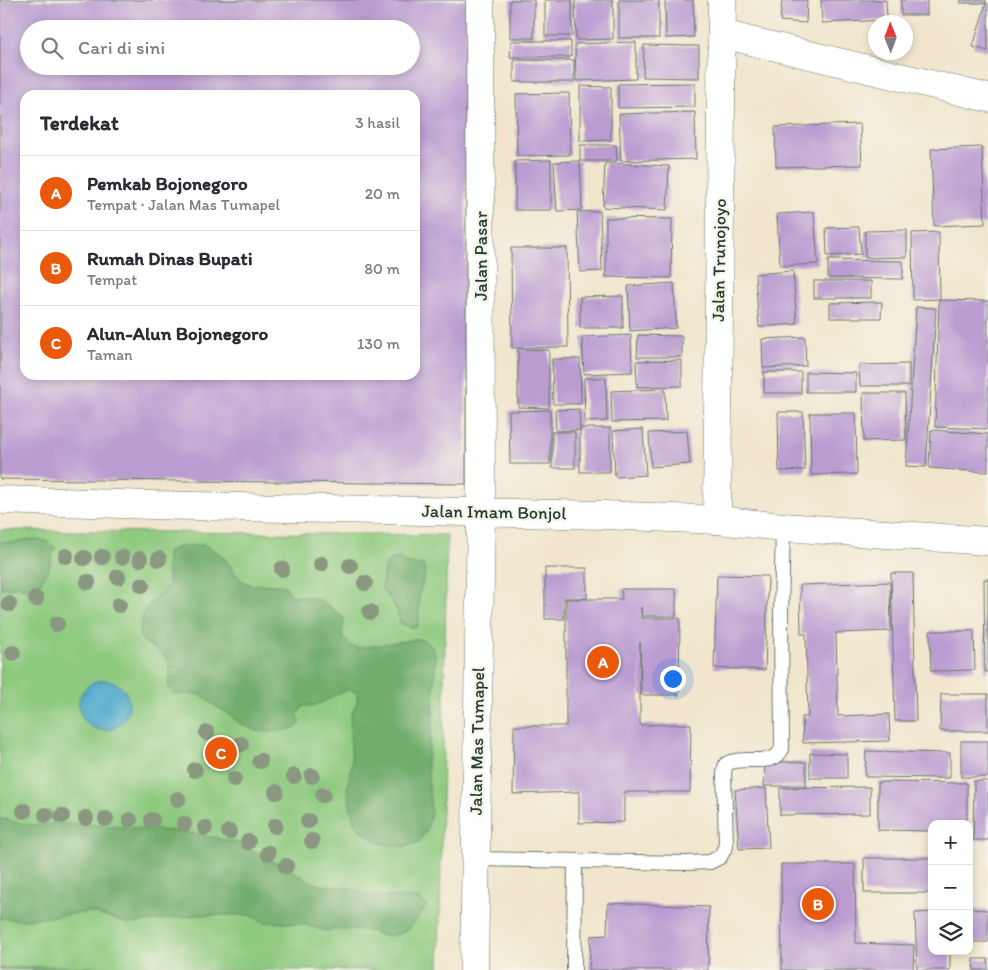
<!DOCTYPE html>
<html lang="id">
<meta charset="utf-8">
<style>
:root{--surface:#fff;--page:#f2f2f3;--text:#2b2b33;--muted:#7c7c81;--line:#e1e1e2;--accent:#ea580c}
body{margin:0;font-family:Itim,sans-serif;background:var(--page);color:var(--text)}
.controls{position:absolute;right:15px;bottom:15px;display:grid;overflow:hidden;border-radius:10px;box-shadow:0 2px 8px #0003}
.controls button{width:45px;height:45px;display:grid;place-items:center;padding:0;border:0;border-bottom:1px solid var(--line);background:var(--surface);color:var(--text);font:25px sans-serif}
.compass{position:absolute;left:868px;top:15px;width:45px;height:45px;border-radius:50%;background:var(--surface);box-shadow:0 2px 8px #0003;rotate:359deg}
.you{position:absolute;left:672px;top:678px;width:18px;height:18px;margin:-12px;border:4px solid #fff;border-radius:50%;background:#1a73e8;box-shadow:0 0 0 8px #1a73e833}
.badge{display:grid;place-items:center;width:32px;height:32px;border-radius:50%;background:var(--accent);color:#fff;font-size:16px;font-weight:700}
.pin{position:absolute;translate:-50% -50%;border:2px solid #fff;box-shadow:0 1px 5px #0006}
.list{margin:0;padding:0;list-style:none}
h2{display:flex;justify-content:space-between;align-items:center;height:65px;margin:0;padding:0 20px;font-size:21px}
h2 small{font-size:16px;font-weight:400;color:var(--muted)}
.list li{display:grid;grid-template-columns:32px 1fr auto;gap:15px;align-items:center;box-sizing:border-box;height:75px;padding:0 20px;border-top:1px solid var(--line)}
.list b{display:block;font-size:19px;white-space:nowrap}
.list p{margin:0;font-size:16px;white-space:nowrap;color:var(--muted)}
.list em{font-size:16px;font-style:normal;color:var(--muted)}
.icon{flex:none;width:28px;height:28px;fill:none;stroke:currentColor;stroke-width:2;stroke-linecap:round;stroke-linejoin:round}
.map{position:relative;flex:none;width:988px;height:970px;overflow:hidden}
.search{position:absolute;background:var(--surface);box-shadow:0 2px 8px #0003;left:20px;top:20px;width:400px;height:55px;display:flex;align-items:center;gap:12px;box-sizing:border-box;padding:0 18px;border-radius:28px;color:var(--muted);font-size:19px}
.panel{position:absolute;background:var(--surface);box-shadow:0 2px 8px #0003;left:20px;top:90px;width:400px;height:290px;border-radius:15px}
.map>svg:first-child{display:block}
.green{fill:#8dc97e;stroke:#568359}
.forest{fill:#72ad6d;stroke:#487550}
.water{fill:#4da8cb;stroke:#367280}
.building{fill:#ba9cd1;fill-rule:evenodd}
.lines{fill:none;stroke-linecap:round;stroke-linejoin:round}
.service-casing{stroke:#68786a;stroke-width:16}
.tertiary-casing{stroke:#68786a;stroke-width:29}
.secondary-casing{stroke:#68786a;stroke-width:29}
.service{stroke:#fff;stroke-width:14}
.tertiary{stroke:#fff;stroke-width:28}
.secondary{stroke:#fff;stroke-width:28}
.tree{fill:#8a9881}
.labels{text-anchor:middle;stroke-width:4.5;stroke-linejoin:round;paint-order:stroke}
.street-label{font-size:18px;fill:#1f3d34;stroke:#f7f3e8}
</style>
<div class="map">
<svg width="988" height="970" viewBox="0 0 988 970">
<rect width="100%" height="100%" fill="#f7f3e8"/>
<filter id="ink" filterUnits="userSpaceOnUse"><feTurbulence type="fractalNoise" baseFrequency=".02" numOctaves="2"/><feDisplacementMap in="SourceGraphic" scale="10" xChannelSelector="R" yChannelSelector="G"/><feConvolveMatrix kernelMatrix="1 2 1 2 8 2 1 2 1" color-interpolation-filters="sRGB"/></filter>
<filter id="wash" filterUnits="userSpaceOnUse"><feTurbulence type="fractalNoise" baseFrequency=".0096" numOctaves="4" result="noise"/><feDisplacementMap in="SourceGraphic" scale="20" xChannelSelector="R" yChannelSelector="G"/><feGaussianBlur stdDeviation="1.12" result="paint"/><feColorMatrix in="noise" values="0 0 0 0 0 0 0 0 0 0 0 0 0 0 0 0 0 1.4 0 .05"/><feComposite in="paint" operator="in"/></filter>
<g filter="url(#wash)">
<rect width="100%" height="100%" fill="#f1e6cd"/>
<path class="green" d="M0 530 447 535 439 970H0Z"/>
<g class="forest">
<path d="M28 539 46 541 56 548 52 556 48 571 38 586C25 588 13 586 0 588V542L15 543Z"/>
<path d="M205 545C211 549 219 552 224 558 231 566 235 576 244 582 255 589 273 581 286 587L291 596C316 595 325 602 344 618L342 637 352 646 359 648 418 639 425 641 431 646 435 654V668L433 717 427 762 431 813 428 827 419 842 404 847 379 843 361 831 354 822 347 788 352 764 350 733 351 715 357 702V694L350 689C332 694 323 707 303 706L297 715 301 723 297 727 280 731 268 732 257 731 239 723 229 714 211 703 203 696 198 694H174C163 683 173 676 169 665 164 648 146 648 139 635L143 618V613L152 601 168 585C169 575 165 564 167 553 177 545 191 545 205 545Z"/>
<path d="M398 558 408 564 423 565 425 573 419 596V619L417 627H410L401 624 396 608 382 589 384 567 391 559Z"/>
<path d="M0 818 28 825 70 823 186 832 236 842 318 885 350 888 368 895 419 898 427 906 410 927 400 934 384 936 366 930 341 929 327 931 303 924 265 922 248 915H198L129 924 90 912 22 920 0 918Z"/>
<path d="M57 966 142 969 146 970H0V968Z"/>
</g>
<circle class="water" cx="104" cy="705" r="25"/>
<g id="blocks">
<g class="building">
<path d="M0 0H466V484L0 479ZM29 29H411V66H29ZM25 95H415V375H25Z"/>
<rect x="510" y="0" width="24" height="38"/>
<rect x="545" y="0" width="27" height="36"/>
<path d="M575 0H613V39L576 40Z"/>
<rect x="619" y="0" width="40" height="38"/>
<path d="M665 0H693L694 37 666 38Z"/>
<path d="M782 0H807L806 23 780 21Z"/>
<path d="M821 0H886L887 20 822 23Z"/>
<rect x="901" y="0" width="26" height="15"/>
<rect x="961" y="0" width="25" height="3"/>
<path d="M986 3 988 4V51L973 47Z"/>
<path d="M511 41H571V57H510Z"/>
<path d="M636 42V79L576 81 575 44Z"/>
<path d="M644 45 699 46V78L643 77Z"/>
<rect x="514" y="60" width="60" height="22"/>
<path d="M695 83V107L618 108V84Z"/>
<path d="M580 86 611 87V140L580 141Z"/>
<path d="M569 93 570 155 517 156 516 94Z"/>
<path d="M695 112 696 159 621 161 619 114Z"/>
<path d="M860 124 862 165 776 167 775 127Z"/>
<path d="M580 145H616L617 161H580L582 210 557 211 554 162 580 161Z"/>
<path d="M982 147 985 224 934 226 931 149Z"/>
<path d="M551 160V210H515V161Z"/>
<path d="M605 163 669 166 667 210 603 207Z"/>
<path d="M600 211 602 271 580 272 577 212Z"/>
<path d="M814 212 818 264 780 266 777 214Z"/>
<path d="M606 218 672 219 671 278 606 277Z"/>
<path d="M859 227 861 254 827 256 826 228Z"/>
<path d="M907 230V257L865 258V231Z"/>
<path d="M939 232 940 299 913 300 912 233Z"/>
<path d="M511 248H567L568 347 512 348Z"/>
<path d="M828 260 903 261V279L828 278Z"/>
<path d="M793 271 797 324 759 327 755 274Z"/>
<rect x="814" y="281" width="57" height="17"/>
<path d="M674 283 676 328 630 331 628 286Z"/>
<path d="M623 296V328H580V297Z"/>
<path d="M939 300 988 301V429L935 427Z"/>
<path d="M882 302 881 318H830V303Z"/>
<path d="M916 307 936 308 926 467 906 466Z"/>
<path d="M631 335 632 372 584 374 582 337Z"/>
<path d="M638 335 682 336V357H637Z"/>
<path d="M805 337 806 366 763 368 762 339Z"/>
<path d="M518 349 549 350V408L518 407Z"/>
<path d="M552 359H580L581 404H553Z"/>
<path d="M682 360V386L637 387 636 361Z"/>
<path d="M909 364V386H860L859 365Z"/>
<rect x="764" y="372" width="37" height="21"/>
<path d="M806 372 856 373V392H806Z"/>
<path d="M584 378H606L607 421 585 422Z"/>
<path d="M665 389 666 421 612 422 611 391Z"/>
<path d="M863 393H905L906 440 864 441Z"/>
<path d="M579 409 580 430 556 431 555 410Z"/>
<path d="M550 410V464H510L509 411Z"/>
<path d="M778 412H803L805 470 779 471Z"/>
<path d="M810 413H856L857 474 811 475Z"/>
<rect x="580" y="428" width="30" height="44"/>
<path d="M643 429 646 475 615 477 613 431Z"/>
<path d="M931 430 988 434V472L929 468Z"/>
<path d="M687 431 690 464 651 467 649 433Z"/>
<rect x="552" y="432" width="23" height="36"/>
<path d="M545 568H587V598H564V619H545Z"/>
<path d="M891 573H913L916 721H895Z"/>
<path d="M717 575 768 576 765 670 714 668Z"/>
<path d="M984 579H988V672H985Z"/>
<path d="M890 582 891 631 836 633 838 716 889 714 890 741 803 743 802 717H808L806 634H801L800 585Z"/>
<path d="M621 589H676V616H642L641 607V618H680L679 695H641L640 642V725L691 724 690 792H624V822L579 823V792L513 794 514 726H566V599H622Z"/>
<path d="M930 631H974L975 670 931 671Z"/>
<path d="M941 694H988V731H940Z"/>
<rect x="961" y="741" width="27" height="36"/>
<path d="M866 751 950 753V778L865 777Z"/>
<path d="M810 753 847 754V778H810Z"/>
<path d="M765 762H806V786H764Z"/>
<path d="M974 781H988V840H973Z"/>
<path d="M878 782 967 783V824H932V831L878 830Z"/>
<path d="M870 787V814L780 815V788Z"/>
<path d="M766 788 769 848 739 849 735 790Z"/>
<rect x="864" y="858" width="68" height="35"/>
<path d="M781 864H855L856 943 914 945 913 970H782Z"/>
<path d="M608 903 709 907 708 970H589L591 936 607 935Z"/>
<path d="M969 909 988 910V942H969Z"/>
<path d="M932 912V951H950V970H917L915 913Z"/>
<path d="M973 959H988V970H974Z"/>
</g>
</g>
</g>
<g filter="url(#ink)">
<use href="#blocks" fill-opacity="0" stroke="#68786a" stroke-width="1"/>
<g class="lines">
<g class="service-casing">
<g id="service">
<path d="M475 859 686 863 710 862 720 857 726 846 724 772 726 764C744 754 775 769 782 748L781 613 783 527"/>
<path d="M574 970 575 861"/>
</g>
</g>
<g class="tertiary-casing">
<path id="tertiary" d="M722 34 988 98"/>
</g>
<g class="secondary-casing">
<g id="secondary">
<path d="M0 500 150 505 605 515 717 520 783 527 988 541"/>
<path d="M717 520 722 0"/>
<path d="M474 970 481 511 480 0"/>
</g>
</g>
<use href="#service" class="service"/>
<use href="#tertiary" class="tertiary"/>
<use href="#secondary" class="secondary"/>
</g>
<g class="tree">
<circle cx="66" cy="556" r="8"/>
<circle cx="102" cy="557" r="8"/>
<circle cx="122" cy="557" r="8"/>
<circle cx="84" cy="558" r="8"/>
<circle cx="140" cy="559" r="8"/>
<circle cx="159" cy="559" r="8"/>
<circle cx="321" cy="564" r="8"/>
<circle cx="350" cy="566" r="8"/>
<circle cx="282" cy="569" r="8"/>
<circle cx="118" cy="577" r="8"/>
<circle cx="88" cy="582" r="8"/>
<circle cx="365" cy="583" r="8"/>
<circle cx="142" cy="585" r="8"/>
<circle cx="36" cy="599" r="8"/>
<circle cx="9" cy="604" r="8"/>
<circle cx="119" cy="605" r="8"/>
<circle cx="370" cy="612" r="8"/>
<circle cx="57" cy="624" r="8"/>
<circle cx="13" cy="653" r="8"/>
<circle cx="207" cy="733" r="8"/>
<circle cx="241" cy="744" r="8"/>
<circle cx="220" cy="747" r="8"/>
<circle cx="260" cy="761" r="8"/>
<circle cx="195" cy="770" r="8"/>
<circle cx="294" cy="776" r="8"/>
<circle cx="312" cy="776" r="8"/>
<circle cx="234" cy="779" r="8"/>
<circle cx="276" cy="792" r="8"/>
<circle cx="323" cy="795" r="8"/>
<circle cx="178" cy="799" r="8"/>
<circle cx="24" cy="811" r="8"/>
<circle cx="46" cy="815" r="8"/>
<circle cx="62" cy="816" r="8"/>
<circle cx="86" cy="818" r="8"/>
<circle cx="106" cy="819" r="8"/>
<circle cx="130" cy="820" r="8"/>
<circle cx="152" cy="820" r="8"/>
<circle cx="308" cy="821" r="8"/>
<circle cx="184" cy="824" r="8"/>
<circle cx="275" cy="826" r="8"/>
<circle cx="205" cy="828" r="8"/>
<circle cx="229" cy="832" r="8"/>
<circle cx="312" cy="841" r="8"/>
<circle cx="248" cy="842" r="8"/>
<circle cx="268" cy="853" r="8"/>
<circle cx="286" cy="866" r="8"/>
</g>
</g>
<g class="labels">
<g class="street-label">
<text transform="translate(481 256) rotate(-90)" y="6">Jalan Pasar</text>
<text transform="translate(719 260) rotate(-89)" y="6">Jalan Trunojoyo</text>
<text transform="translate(494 512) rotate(1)" y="6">Jalan Imam Bonjol</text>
<text transform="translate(477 741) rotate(-89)" y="6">Jalan Mas Tumapel</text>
</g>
</g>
</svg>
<div class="controls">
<button>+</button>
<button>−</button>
<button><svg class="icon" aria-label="layers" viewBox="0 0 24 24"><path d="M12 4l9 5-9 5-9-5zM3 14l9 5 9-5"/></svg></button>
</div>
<svg class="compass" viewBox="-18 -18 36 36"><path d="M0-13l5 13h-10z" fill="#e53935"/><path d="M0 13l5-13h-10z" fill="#7c7c81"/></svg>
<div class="you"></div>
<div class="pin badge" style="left:603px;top:662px">A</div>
<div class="pin badge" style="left:818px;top:904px">B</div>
<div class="pin badge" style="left:221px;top:753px">C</div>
<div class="search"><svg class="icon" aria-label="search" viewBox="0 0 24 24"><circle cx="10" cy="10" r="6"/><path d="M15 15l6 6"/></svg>Cari di sini</div>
<section class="panel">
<h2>Terdekat<small>3 hasil</small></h2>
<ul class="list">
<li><span class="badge">A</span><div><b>Pemkab Bojonegoro</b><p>Tempat · Jalan Mas Tumapel</p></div><em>20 m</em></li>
<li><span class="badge">B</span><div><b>Rumah Dinas Bupati</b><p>Tempat</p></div><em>80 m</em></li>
<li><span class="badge">C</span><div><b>Alun-Alun Bojonegoro</b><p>Taman</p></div><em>130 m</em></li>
</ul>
</section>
</div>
